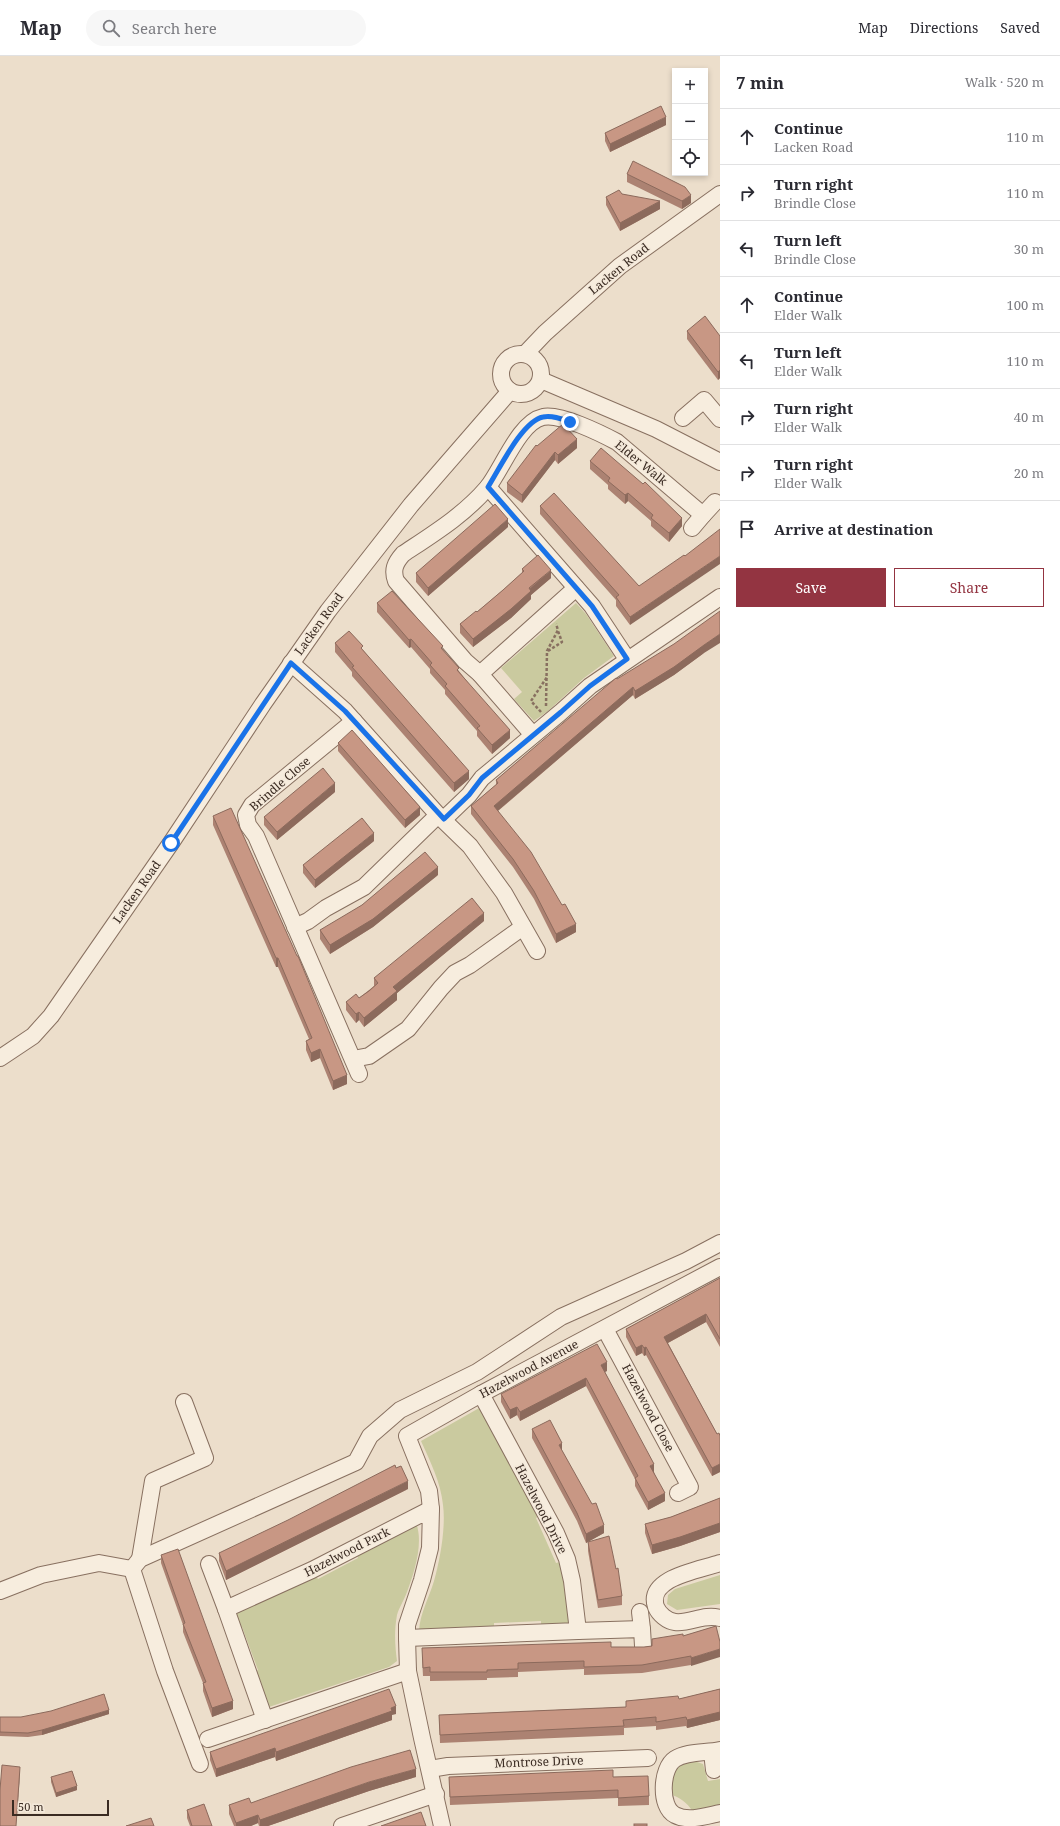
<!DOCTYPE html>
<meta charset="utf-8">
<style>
:root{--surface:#fff;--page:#f7f7f7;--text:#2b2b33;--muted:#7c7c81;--line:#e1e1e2;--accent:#933441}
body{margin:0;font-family:"Noto Serif",serif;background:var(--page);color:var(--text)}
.controls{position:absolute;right:12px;top:12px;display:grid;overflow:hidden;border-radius:0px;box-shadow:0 2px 6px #0003}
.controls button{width:36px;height:36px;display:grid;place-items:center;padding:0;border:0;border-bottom:1px solid var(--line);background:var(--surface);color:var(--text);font:20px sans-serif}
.scale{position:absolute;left:12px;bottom:10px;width:97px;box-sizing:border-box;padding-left:4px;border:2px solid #3a2b22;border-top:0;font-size:11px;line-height:14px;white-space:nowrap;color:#3a2b22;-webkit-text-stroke:3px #f4e9da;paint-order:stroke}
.stop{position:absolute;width:12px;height:12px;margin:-9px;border:3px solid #1a73e8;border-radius:50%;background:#fff}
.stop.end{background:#1a73e8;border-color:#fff;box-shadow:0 1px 4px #0008}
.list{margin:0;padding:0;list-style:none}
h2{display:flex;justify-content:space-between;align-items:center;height:52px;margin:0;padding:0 16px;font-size:17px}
h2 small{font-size:13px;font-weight:400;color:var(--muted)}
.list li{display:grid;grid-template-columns:26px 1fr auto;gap:12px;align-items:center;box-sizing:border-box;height:56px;padding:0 16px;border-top:1px solid var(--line)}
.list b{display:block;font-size:15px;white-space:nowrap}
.list p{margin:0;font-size:13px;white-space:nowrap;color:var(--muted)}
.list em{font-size:13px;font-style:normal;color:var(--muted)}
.actions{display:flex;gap:8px;padding:12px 16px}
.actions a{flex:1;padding:9px 0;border:1px solid var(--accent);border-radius:0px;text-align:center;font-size:14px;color:var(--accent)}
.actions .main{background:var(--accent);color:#fff}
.icon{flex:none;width:22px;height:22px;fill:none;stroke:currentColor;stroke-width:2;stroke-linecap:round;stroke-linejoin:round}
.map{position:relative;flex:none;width:720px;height:1770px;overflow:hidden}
header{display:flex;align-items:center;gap:24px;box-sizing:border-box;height:56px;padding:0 20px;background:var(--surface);border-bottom:1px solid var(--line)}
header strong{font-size:19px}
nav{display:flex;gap:22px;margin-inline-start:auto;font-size:14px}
.search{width:280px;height:36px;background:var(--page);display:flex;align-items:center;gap:10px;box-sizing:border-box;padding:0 14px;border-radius:22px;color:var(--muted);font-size:15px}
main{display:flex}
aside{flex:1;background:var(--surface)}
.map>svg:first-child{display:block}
.green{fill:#caca9f}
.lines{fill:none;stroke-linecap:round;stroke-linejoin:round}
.minor-casing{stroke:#887060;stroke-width:18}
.path{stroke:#887060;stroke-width:2.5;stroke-dasharray:3 2;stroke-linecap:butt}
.minor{stroke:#f7edde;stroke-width:16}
.wall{fill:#ac8272}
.shaded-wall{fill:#8c6a5c}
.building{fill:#c89784;stroke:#8c6a5c}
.route{stroke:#1a73e8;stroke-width:5}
.labels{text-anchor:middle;stroke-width:3;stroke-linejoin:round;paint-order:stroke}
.street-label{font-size:12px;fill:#3a2b22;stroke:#f4e9da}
</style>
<header>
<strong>Map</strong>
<div class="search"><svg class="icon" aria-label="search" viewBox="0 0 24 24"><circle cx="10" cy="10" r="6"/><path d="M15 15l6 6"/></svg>Search here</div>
<nav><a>Map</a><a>Directions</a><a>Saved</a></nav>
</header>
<main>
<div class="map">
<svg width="720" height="1770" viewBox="0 0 720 1770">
<rect width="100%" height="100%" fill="#ecdecb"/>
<g class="green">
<path d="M576 547 586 558 614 600 584 622 548 655 534 665 514 643 522 636 501 612Z"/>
<path d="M481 1351 539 1460 536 1462 556 1507 560 1506 566 1527 571 1563 568 1568 541 1570V1565L494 1567V1572L419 1575C420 1557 429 1542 434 1525 440 1504 446 1471 443 1449 441 1427 430 1405 421 1385Z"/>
<path d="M416 1467C424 1487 414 1517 407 1536 404 1544 399 1552 397 1559 394 1575 395 1590 397 1605L389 1611 266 1652 254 1616 258 1614 242 1571 239 1572 234 1561 236 1557 315 1519 318 1523 358 1502 356 1497Z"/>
<path d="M720 1519V1548L677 1554 667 1548 668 1539 675 1533Z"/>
<path d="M691 1704 703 1708 708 1725 720 1723V1752L693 1756C687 1746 680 1742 670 1738 671 1716 667 1711 691 1704Z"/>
</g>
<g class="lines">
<g class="minor-casing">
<g id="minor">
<circle cx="521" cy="318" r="20"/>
<path d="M525 298 545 277 620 210 720 138"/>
<path d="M541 324 656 373 720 406"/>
<path d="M683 362 704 344 720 363"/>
<path d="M488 431 592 550 627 603"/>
<path d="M692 472 703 459"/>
<path d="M291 607 345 655 438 759 470 790 504 837 537 895"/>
<path d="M480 618 576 532"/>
<path d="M354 665 252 749 246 759 248 769 256 780 359 1018"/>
<path d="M533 679 480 618 465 605 396 525C392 514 395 507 403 498 433 478 464 459 487 432 502 414 519 366 543 361 560 357 602 378 617 386L703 459 715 446"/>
<path d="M444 763 469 739 482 722 561 656 590 630 720 541"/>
<path d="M295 871 308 865 326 852 364 831 438 759"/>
<path d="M0 1002 33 980 51 960 171 787 263 648 328 555 411 449 510 335"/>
<path d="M353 1003 369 1000 408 973 441 932 455 917 470 909 523 871"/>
<path d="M605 1273 690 1431 678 1437"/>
<path d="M431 1453 429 1435 407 1380 481 1338 720 1211"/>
<path d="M140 1503 153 1425 205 1402 184 1346"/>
<path d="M720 1507C701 1514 646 1521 656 1551 659 1558 667 1565 675 1566 690 1568 704 1557 720 1562"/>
<path d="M209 1508 226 1553"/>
<path d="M132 1513 140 1503 356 1406 370 1380 400 1354 477 1316 561 1261 686 1205 720 1187"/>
<path d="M132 1513 165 1615 200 1708"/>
<path d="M0 1535 41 1519 99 1507 132 1513"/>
<path d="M640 1556 642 1573"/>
<path d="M578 1575 642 1573 643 1590"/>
<path d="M407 1582 578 1575 572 1525 567 1503 556 1477 481 1338"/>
<path d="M265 1664 226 1553 312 1514 431 1453 430 1492 422 1524 407 1569V1582L408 1615 422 1682 442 1770"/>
<path d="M208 1683 408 1615"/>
<path d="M720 1694C706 1697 687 1695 675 1703 661 1712 659 1751 675 1759 688 1766 706 1760 720 1757"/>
<path d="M712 1696 714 1714"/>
<path d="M430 1713 448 1710 648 1702"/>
<path d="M342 1770 436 1738"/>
</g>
</g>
<g class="path">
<path d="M548 595 562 586 558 575"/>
<path d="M546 650 547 595 558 574 556 568"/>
<path d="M541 656 531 645 547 621"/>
</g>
<use href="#minor" class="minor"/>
</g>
<g class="wall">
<path d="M666 69 610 96 605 85V77Z"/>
<path d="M627 118 691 147 682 153 627 126Z"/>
<path d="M622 138 660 153 620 175 606 149V141Z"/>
<path d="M687 275 720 280V322L718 324 687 283Z"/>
<path d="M537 390 577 392 558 408 555 404 522 447 507 436V427Z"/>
<path d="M590 405 682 470 669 486 651 470V465L628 445 625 448 608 433V429L590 413Z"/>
<path d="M540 450 639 530 630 569 616 550V544L540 458Z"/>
<path d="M508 471 428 540 416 526V517Z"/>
<path d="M522 513 551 522 531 539V543L511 562 473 591 460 577V568L477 556 503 534 522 517Z"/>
<path d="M377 547 443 594 510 682 492 698 477 680V675L445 638V634L430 617V613L411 591 409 592 377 556Z"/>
<path d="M335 587 363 594 469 723 454 736 352 620V616L335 596Z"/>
<path d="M704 597 674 619 635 643 633 639 498 755 576 876 556 887 534 843 513 811 471 758V750L496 729V724L617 623Z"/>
<path d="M338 687 420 759 405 772 338 695Z"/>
<path d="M335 736 277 784 264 769V761Z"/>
<path d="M213 760 347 1028 333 1034 320 1002 311 1006 306 994V985L309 983 278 911H276L213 769Z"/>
<path d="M374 785 315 832 303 817V809Z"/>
<path d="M438 819 373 871 330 898 320 883V874Z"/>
<path d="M484 865 397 937V944L364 971 359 964 356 967 346 954V946L359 942 374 930V922Z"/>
<path d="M720 1222V1291L706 1266 668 1287 717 1378 720 1380V1416L712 1420 646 1299 644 1300 642 1297 636 1300 626 1281V1273Z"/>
<path d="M607 1315 605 1316 654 1416 665 1445 648 1454 635 1430V1423L586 1330 520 1365 517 1359 510 1363 501 1346V1338Z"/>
<path d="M532 1373 562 1395 604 1477 586 1487 577 1465 532 1382Z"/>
<path d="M408 1433 226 1524 219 1505V1497Z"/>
<path d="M720 1442V1476L680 1490 652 1498 645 1477V1468L671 1461Z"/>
<path d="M588 1486 616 1513 622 1540V1549L598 1552 588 1495Z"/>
<path d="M161 1499 233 1653 212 1661 203 1635V1627L183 1576V1569L161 1507Z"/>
<path d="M716 1570 691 1610V1609L642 1617 584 1619V1613L518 1616V1621L487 1622V1624L430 1625V1620H423L422 1601 611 1591H644L652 1590Z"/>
<path d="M720 1633V1664L687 1672 686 1670 656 1674V1670L624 1672V1679L440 1687 439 1659 626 1651V1645L679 1643Z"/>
<path d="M109 1658 42 1679 28 1681 0 1680V1661H21Z"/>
<path d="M396 1658 392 1659V1664L276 1705 275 1701 216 1721 210 1704V1696Z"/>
<path d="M51 1721 77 1734 56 1741 51 1726Z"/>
<path d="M416 1721 369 1735 268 1770H259L258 1767 251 1770H234L229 1758V1749L251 1747Z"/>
<path d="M449 1721H613L649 1740V1749L618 1750V1742L450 1749Z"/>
<path d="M187 1754 212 1770H190L187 1762Z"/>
</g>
<g class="shaded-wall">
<path d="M666 61V69L610 96V88Z"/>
<path d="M691 139V147L682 153V145Z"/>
<path d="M660 145V153L620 175V167Z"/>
<path d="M720 314V322L718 324V316Z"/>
<path d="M577 383V392L558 408V399Z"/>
<path d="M555 396V404L522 447V439Z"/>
<path d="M628 437V445L625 448V439Z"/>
<path d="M682 462V470L669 486V477Z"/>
<path d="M508 463V471L428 540V532Z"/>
<path d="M720 500V508L630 569V561Z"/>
<path d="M551 514V522L531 539V543L511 562 473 591V583Z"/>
<path d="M720 578V587L704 597 674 619 635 643V635Z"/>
<path d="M411 583V591L409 592V584Z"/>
<path d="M633 631V639L494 758V750Z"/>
<path d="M510 674V682L492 698V689Z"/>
<path d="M469 715V723L454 736V727Z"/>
<path d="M335 727V736L277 784V776Z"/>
<path d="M420 751V759L405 772V764Z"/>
<path d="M374 777V785L315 832V824Z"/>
<path d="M438 811V819L373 871 330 898V889Z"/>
<path d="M484 857V865L397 937V944L364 971V962L393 931Z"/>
<path d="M576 868V876L556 887V878Z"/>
<rect x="276" y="902" width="2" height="9"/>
<path d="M359 956V964L356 967V958Z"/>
<path d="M320 993V1002L311 1006V997Z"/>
<path d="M347 1019V1028L333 1034V1025Z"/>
<path d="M706 1258V1266L664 1289V1281Z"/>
<path d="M642 1289V1297L636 1300V1292Z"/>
<path d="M646 1291V1299L644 1300V1292Z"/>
<path d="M607 1306V1315L601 1318V1309Z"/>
<path d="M586 1322V1330L520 1365V1356Z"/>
<path d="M517 1351V1359L510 1363V1354Z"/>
<path d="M562 1387V1395L559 1389Z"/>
<path d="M654 1408V1416L650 1418V1410Z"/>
<path d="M720 1408V1416L712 1420V1412Z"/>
<path d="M408 1425V1433L226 1524V1515Z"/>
<path d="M665 1437V1445L648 1454V1446Z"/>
<path d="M720 1467V1476L680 1490 652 1498V1489Z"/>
<path d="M604 1469V1477L586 1487V1478Z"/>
<path d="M720 1593V1601L691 1610V1602Z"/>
<path d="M233 1645V1653L212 1661V1652Z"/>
<path d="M396 1650V1658L392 1659V1664L276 1705V1696Z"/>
<path d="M109 1654V1658L42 1679V1674Z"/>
<path d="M720 1656V1664L687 1672V1664Z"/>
<path d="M275 1692V1701L216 1721V1713Z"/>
<path d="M20 1711V1719L16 1770Z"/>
<path d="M416 1713V1721L369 1735 268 1770H260V1764L369 1726Z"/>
<path d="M77 1730V1734L56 1741V1737Z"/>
<path d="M258 1759V1767L251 1770H236V1767Z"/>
</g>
<g class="building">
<path d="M661 50 666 61 610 88 605 77Z"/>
<path d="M633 105 685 131 691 139 682 145 627 118Z"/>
<path d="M619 134 622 138 660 145 620 167 606 141Z"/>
<path d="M705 260 720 280V314L718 316 687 275Z"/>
<path d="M563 368 577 383 558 399 555 396 522 439 507 427 536 389 537 390Z"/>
<path d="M601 392 643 428 645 426 682 462 669 477 651 462 653 459 628 437 625 439 608 425 610 422 590 405Z"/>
<path d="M554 437 639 530 684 499 685 500 720 473V500L630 561 616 541 619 539 540 450Z"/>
<path d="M495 448 508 463 428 532 416 517Z"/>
<path d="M538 499 551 514 529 532 531 535 511 553 473 583 460 568 476 555 477 556 503 534 524 515 522 513Z"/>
<path d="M392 535 443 590 441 592 459 612 457 614 510 674 492 689 477 672 480 670 445 630 447 628 430 609 432 607 411 583 409 584 377 547Z"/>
<path d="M720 555V578L704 589 674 611 635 635 633 631 494 750 531 796 562 849 565 848 576 868 556 878 534 835 513 803 471 750 498 727 496 724 616 622 617 623 674 588Z"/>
<path d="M349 575 363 590 361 592 469 715 454 727 352 611 354 610 335 587Z"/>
<path d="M352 674 420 751 405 764 338 687Z"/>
<path d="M323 712 335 727 277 776 264 761Z"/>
<path d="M231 752 297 900H298L347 1019 333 1025 320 993 311 997 306 985 312 982 278 902H276L213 760Z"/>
<path d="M362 762 374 777 315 824 303 809Z"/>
<path d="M425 796 438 811 373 863 330 889 320 874 362 849Z"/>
<path d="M472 842 484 857 393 931 397 935 364 962 359 956 356 958 346 946 356 938 359 942 369 935 378 927 374 922Z"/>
<path d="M720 1222V1283L706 1258 664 1281 717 1378 719 1377 720 1380V1408L712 1412 646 1291 644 1292 642 1289 636 1292 626 1273Z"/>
<path d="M597 1288 607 1306 601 1309 654 1408 650 1410 665 1437 648 1446 635 1422 638 1420 586 1322 520 1356 517 1351 510 1354 501 1338Z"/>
<path d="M550 1364 562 1387 559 1389 592 1448 596 1447 604 1469 586 1478 577 1457 532 1373Z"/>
<path d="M395 1409 396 1412 401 1410 408 1425 226 1515 219 1497 288 1464Z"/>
<path d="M720 1442V1467L680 1481 652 1489 645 1468 671 1461Z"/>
<path d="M609 1480 616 1513 618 1512 622 1540 598 1544 588 1486Z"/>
<path d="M178 1493 233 1645 212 1652 203 1627 206 1626 183 1568 185 1567 161 1499Z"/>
<path d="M716 1570 720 1586V1593L691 1602V1600L642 1609 584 1611V1605L518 1607V1613L487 1614V1616H430V1611L423 1612 422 1592 611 1586V1591H644L652 1590V1583L683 1578V1580Z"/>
<path d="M389 1633 396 1650 391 1652 392 1655 276 1696 275 1692 216 1713 210 1696Z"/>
<path d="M720 1633V1656L687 1664 686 1661 656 1666V1661L623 1664 624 1670 440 1679 439 1659 626 1651V1645L678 1640 679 1643Z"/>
<path d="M104 1638 109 1654 42 1674 28 1677 0 1676V1661H21L51 1655Z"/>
<path d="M410 1694 416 1713 369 1726 260 1764 258 1759 236 1767 229 1749 249 1742 251 1747 351 1711Z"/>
<path d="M2 1709 20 1711 16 1770H0V1734Z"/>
<path d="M613 1714V1721L648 1720 649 1740 618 1742V1734L450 1741 449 1721Z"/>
<path d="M72 1715 77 1730 56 1737 51 1721Z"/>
<path d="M204 1748 212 1770H192L187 1754Z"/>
<path d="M421 1756 426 1770H381Z"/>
<path d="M151 1762 154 1770H126Z"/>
<rect x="634" y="1768" width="13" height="2"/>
</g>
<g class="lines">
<path class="route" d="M171 787 291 607 345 655 444 763 469 739 482 722 561 656 590 630 627 603 592 550 488 431C499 414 522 365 543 361 552 359 562 363 570 366"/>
</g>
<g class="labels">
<g class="street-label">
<text transform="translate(619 213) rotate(-39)" y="4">Lacken Road</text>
<text transform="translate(641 407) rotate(39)" y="4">Elder Walk</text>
<text transform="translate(319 568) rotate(-54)" y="4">Lacken Road</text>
<text transform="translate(280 728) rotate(-41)" y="4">Brindle Close</text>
<text transform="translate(137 836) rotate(-55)" y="4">Lacken Road</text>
<text transform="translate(529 1313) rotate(-28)" y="4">Hazelwood Avenue</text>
<text transform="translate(648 1352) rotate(62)" y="4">Hazelwood Close</text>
<text transform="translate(541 1453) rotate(63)" y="4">Hazelwood Drive</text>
<text transform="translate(347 1496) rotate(-27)" y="4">Hazelwood Park</text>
<text transform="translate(539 1706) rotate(-2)" y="4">Montrose Drive</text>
</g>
</g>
</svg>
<div class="controls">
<button>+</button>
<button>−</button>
<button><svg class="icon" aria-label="locate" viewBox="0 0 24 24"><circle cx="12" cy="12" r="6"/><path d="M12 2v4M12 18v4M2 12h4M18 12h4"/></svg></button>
</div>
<div class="scale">50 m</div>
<div class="stop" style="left:171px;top:787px"></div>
<div class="stop end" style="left:570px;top:366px"></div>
</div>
<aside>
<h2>7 min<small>Walk · 520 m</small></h2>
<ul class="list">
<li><svg class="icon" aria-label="ahead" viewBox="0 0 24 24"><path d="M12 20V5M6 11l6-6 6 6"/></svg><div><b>Continue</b><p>Lacken Road</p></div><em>110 m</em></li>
<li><svg class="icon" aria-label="right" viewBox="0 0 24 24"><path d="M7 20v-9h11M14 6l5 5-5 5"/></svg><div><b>Turn right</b><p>Brindle Close</p></div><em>110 m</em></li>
<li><svg class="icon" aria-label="left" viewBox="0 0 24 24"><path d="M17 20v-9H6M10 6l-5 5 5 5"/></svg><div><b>Turn left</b><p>Brindle Close</p></div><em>30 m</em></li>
<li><svg class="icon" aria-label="ahead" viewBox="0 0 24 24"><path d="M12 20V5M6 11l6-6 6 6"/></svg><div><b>Continue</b><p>Elder Walk</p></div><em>100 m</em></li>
<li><svg class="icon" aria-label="left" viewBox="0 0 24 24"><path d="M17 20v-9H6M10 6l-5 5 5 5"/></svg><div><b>Turn left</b><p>Elder Walk</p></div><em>110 m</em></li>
<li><svg class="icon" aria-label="right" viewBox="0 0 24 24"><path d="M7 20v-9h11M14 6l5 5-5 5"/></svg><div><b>Turn right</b><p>Elder Walk</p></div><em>40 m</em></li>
<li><svg class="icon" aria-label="right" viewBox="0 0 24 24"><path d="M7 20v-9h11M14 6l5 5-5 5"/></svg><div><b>Turn right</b><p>Elder Walk</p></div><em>20 m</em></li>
<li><svg class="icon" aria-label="arrive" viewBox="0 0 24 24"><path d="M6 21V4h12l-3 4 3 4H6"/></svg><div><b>Arrive at destination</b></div></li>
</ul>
<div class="actions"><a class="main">Save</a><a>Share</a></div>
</aside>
</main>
